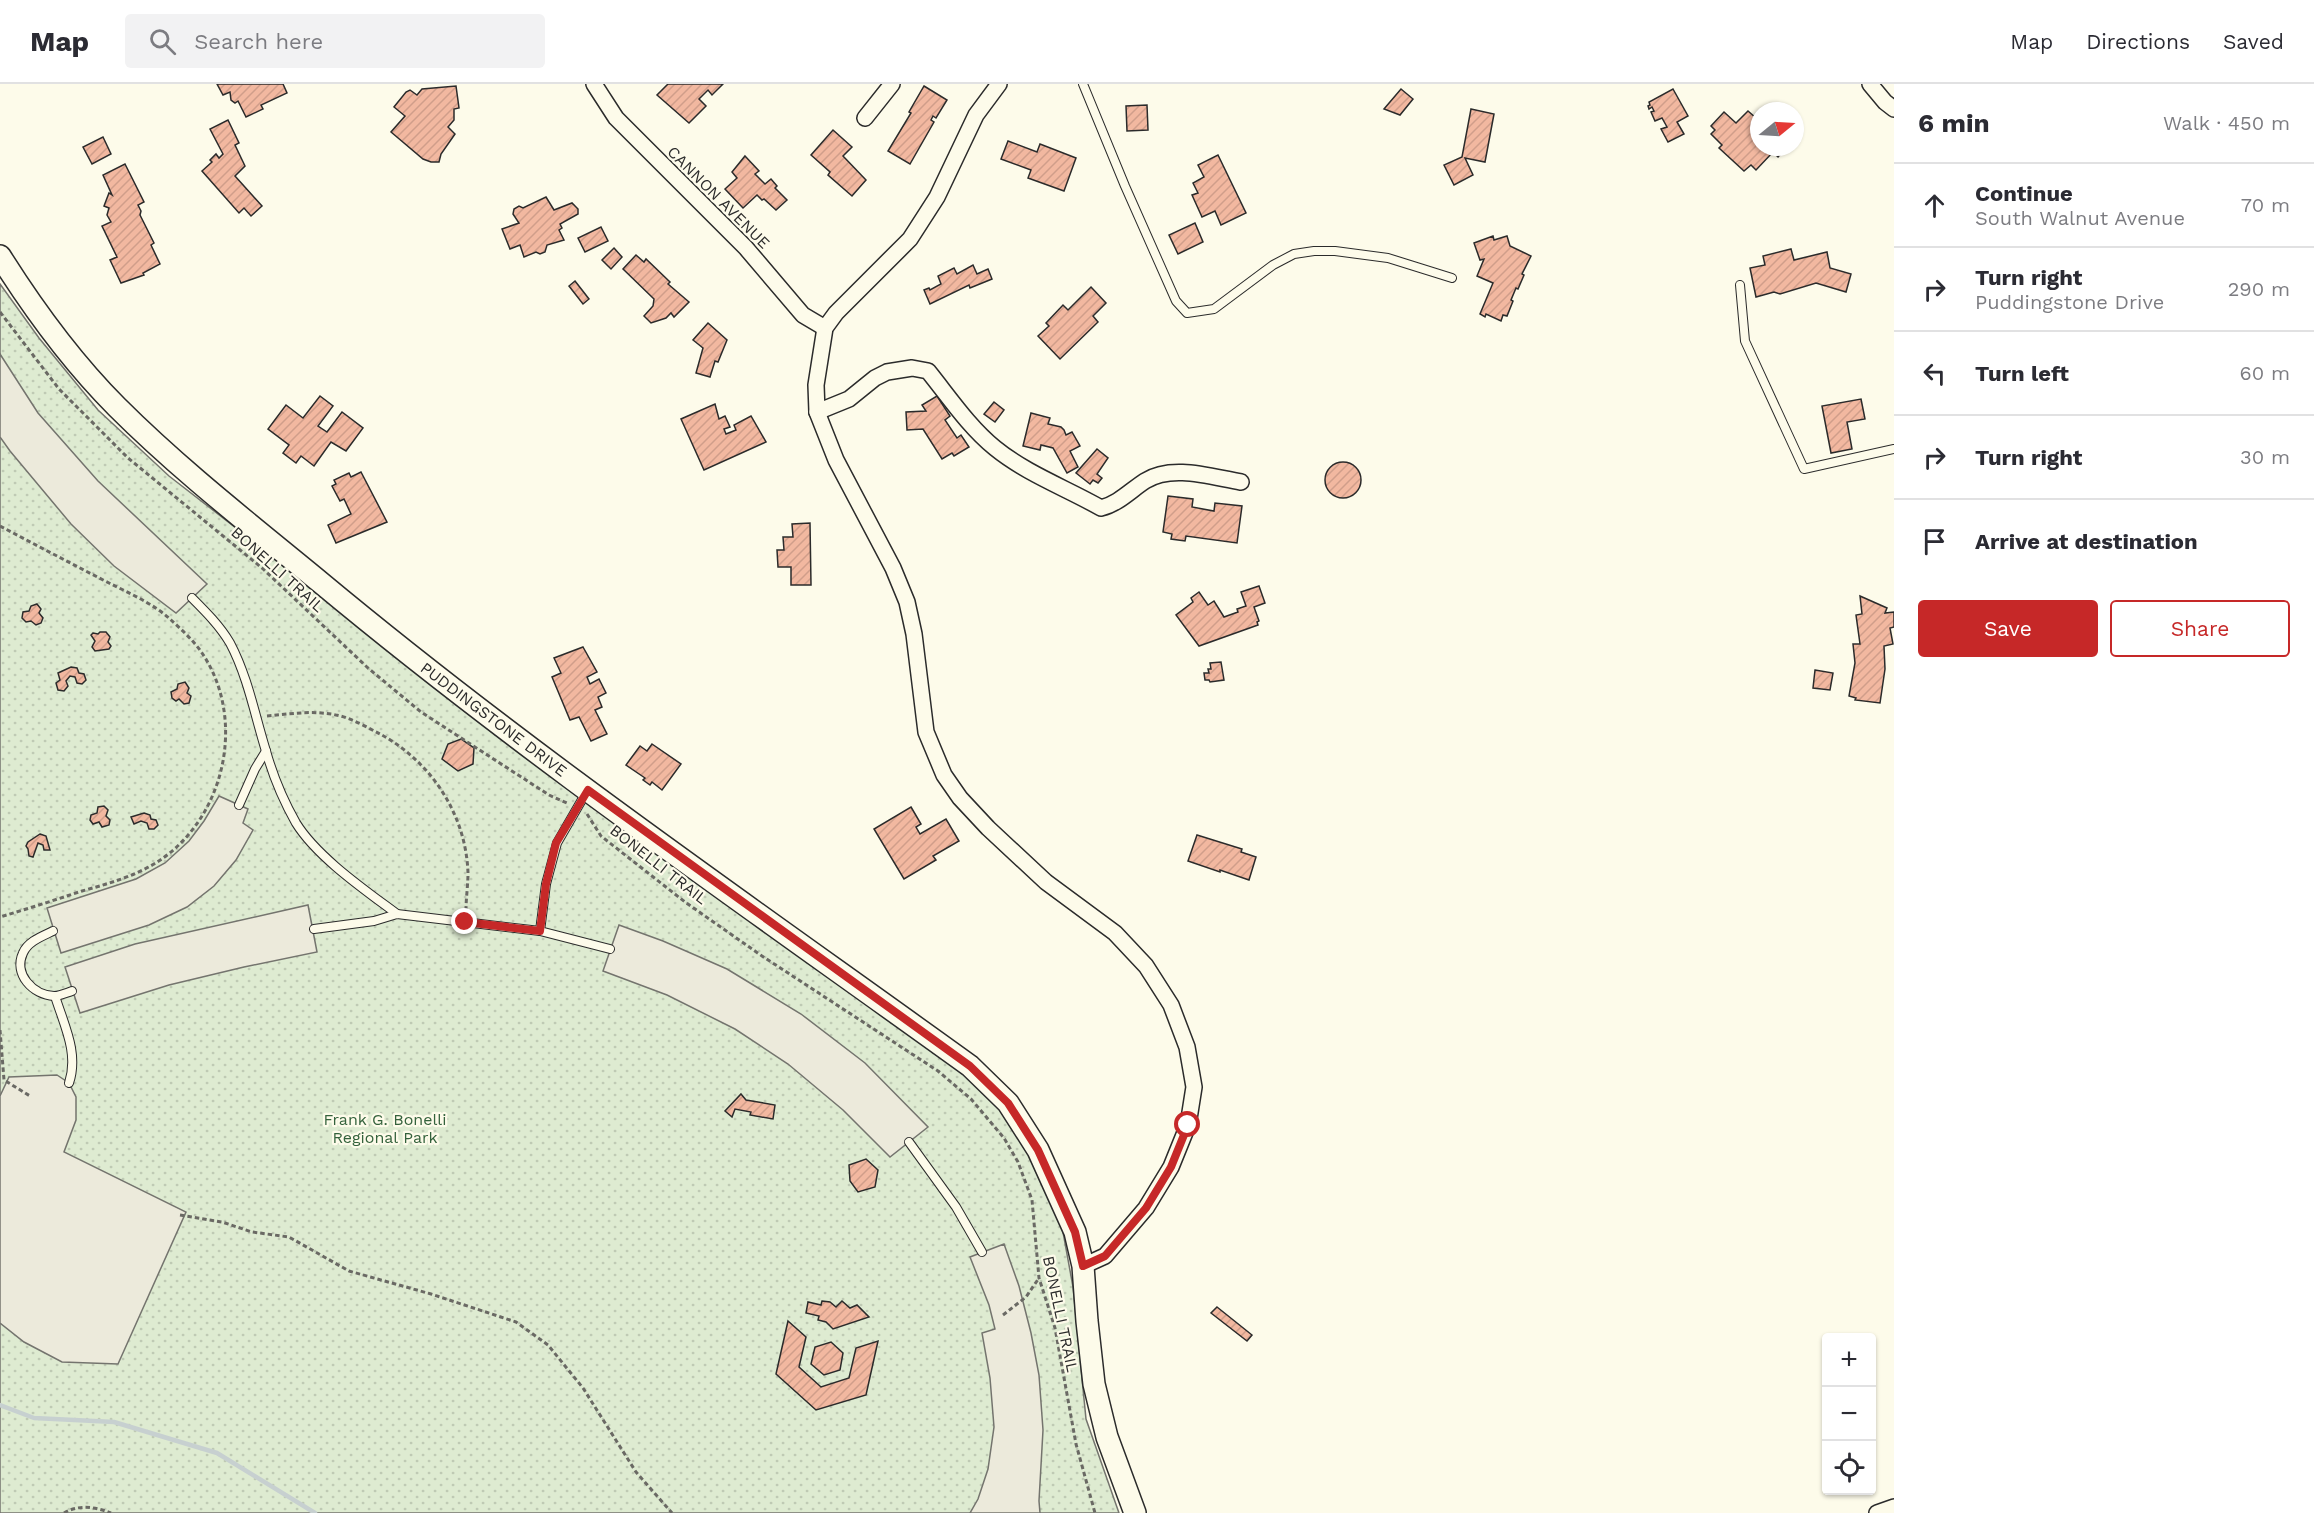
<!DOCTYPE html>
<meta charset="utf-8">
<style>
:root{--surface:#fff;--page:#f2f2f3;--text:#2b2b33;--muted:#7c7c81;--line:#e1e1e2;--accent:#c62828}
body{margin:0;font-family:"Work Sans",sans-serif;background:var(--page);color:var(--text)}
.controls{position:absolute;right:18px;bottom:18px;display:grid;overflow:hidden;border-radius:6px;box-shadow:0 2px 4px #0004}
.controls button{width:54px;height:54px;display:grid;place-items:center;padding:0;border:0;border-bottom:2px solid var(--line);background:var(--surface);color:var(--text);font:30px sans-serif}
.compass{position:absolute;left:1750px;top:18px;width:54px;height:54px;border-radius:50%;background:var(--surface);box-shadow:0 2px 4px #0004;rotate:72deg}
.stop{position:absolute;width:18px;height:18px;margin:-14px;border:4px solid #c62828;border-radius:50%;background:#fff}
.stop.end{background:#c62828;border-color:#fff;box-shadow:0 2px 6px #0008}
.list{margin:0;padding:0;list-style:none}
h2{display:flex;justify-content:space-between;align-items:center;height:78px;margin:0;padding:0 24px;font-size:26px}
h2 small{font-size:20px;font-weight:400;color:var(--muted)}
.list li{display:grid;grid-template-columns:39px 1fr auto;gap:18px;align-items:center;box-sizing:border-box;height:84px;padding:0 24px;border-top:2px solid var(--line)}
.list b{display:block;font-size:22px;white-space:nowrap}
.list p{margin:0;font-size:20px;white-space:nowrap;color:var(--muted)}
.list em{font-size:20px;font-style:normal;color:var(--muted)}
.actions{display:flex;gap:12px;padding:18px 24px}
.actions a{flex:1;padding:14px 0;border:2px solid var(--accent);border-radius:6px;text-align:center;font-size:21px;color:var(--accent)}
.actions .main{background:var(--accent);color:#fff}
.icon{flex:none;width:33px;height:33px;fill:none;stroke:currentColor;stroke-width:2;stroke-linecap:round;stroke-linejoin:round}
.map{position:relative;flex:none;width:1894px;height:1429px;overflow:hidden}
header{display:flex;align-items:center;gap:36px;box-sizing:border-box;height:84px;padding:0 30px;background:var(--surface);border-bottom:2px solid var(--line)}
header strong{font-size:28px}
nav{display:flex;gap:33px;margin-inline-start:auto;font-size:21px}
.search{width:420px;height:54px;background:var(--page);display:flex;align-items:center;gap:15px;box-sizing:border-box;padding:0 21px;border-radius:6px;color:var(--muted);font-size:22px}
main{display:flex}
aside{flex:1;background:var(--surface)}
.map>svg:first-child{display:block}
.park{fill:url(#park-dots);stroke:#74746e;stroke-width:1.5}
.parking{fill:#eceadb;stroke:#74746e;stroke-width:1.5}
.lines{fill:none;stroke-linecap:round;stroke-linejoin:round}
.stream{stroke:#c7d0d0;stroke-width:4.5}
.building{fill:url(#building-hatch);stroke:#2b2b2b;stroke-width:1.5}
.lane-casing{stroke:#2b2b2b;stroke-width:10}
.street-casing{stroke:#2b2b2b;stroke-width:18}
.secondary-casing{stroke:#2b2b2b;stroke-width:24}
.path{stroke:#6a6964;stroke-width:3;stroke-dasharray:4.5 3;stroke-linecap:butt}
.lane{stroke:#fdfbea;stroke-width:8}
.street{stroke:#fdfbea;stroke-width:15}
.secondary{stroke:#fdfbea;stroke-width:21}
.route{stroke:#c62828;stroke-width:8}
.labels{text-anchor:middle;stroke-width:4.5;stroke-linejoin:round;paint-order:stroke}
.street-label{font-size:16px;fill:#2b2b2b;stroke:#fdfbea}
.park-label{font-size:16px;fill:#34623c;stroke:#fdfbea}
</style>
<header>
<strong>Map</strong>
<div class="search"><svg class="icon" aria-label="search" viewBox="0 0 24 24"><circle cx="10" cy="10" r="6"/><path d="M15 15l6 6"/></svg>Search here</div>
<nav><a>Map</a><a>Directions</a><a>Saved</a></nav>
</header>
<main>
<div class="map">
<svg width="1894" height="1429" viewBox="0 0 1894 1429">
<defs>
<pattern id="park-dots" width="8" height="8" patternUnits="userSpaceOnUse" patternTransform="scale(1.5)"><rect width="8" height="8" fill="#deebd1"/><path d="M2 2h.1M6 6h.1" fill="none" stroke="#bfcab4" stroke-width="1.8" stroke-linecap="round"/></pattern>
<pattern id="building-hatch" width="6" height="6" patternUnits="userSpaceOnUse" patternTransform="scale(1.5)"><rect width="6" height="6" fill="#f2b8a0"/><path d="M-1 1l2-2M0 6l6-6M5 7l2-2" fill="none" stroke="#d09e8a"/></pattern>
</defs>
<rect width="100%" height="100%" fill="#fdfbea"/>
<path class="park" d="M0 200 39 254 98 326 169 392 565 699 962 988 989 1012 1007 1034 1024 1061 1054 1123 1063 1148 1073 1203 1086 1335 1119 1429H0Z"/>
<g class="parking">
<path d="M0 270 38 329 98 397 207 500 176 529 114 482 71 440 10 367 0 353Z"/>
<path d="M219 712 248 725 243 739 253 746 236 776 214 802 187 823 149 841 61 869 47 824 136 795 165 779 189 757 204 737Z"/>
<path d="M308 821 317 868 244 883 169 901 80 929 65 883 135 860Z"/>
<path d="M619 841 663 857 727 885 801 930 865 979 928 1043 890 1073 843 1026 788 980 735 945 667 911 603 887Z"/>
<path d="M57 991 69 999 76 1013V1036L64 1068 186 1128 118 1280 62 1278 24 1258 0 1239V1012L9 993Z"/>
<path d="M1004 1160 1019 1202 1031 1249 1039 1291 1043 1346 1039 1417 1040 1429H970L978 1415 988 1385 994 1343 990 1294 982 1249 995 1245 989 1221 970 1173Z"/>
</g>
<g class="lines">
<path class="stream" d="M0 1321 34 1334 114 1338 217 1369 315 1429"/>
</g>
<g class="building">
<path d="M217 0H283L287 9 261 21 263 25 246 33 238 17 235 19 231 16 230 8 223 11Z"/>
<path d="M668 0H723L712 11 708 6 699 15 706 22 689 39 657 11Z"/>
<path d="M456 2 459 24 454 25V36L448 43 455 50 441 70 439 78H431L423 75 391 48 405 32 394 23 406 8 410 6 417 11 422 5Z"/>
<path d="M924 2 947 16 936 34 933 32 931 36 934 38 910 80 888 67 911 29 909 28Z"/>
<path d="M1401 5 1413 15 1400 31 1384 25Z"/>
<path d="M1673 5 1688 32 1677 38 1684 50 1668 58 1661 45 1667 43 1662 34 1655 37 1651 28 1654 27 1652 23 1649 25 1648 22 1650 21 1649 18Z"/>
<path d="M1147 21 1148 46 1127 47 1126 22Z"/>
<path d="M1471 25 1494 30 1485 78 1465 74 1473 91 1454 101 1444 81 1462 73Z"/>
<path d="M1748 27 1756 34 1752 38 1759 42V63H1787L1778 73 1773 68 1756 86 1751 81 1744 87 1719 64 1722 61 1711 50 1715 46 1711 42 1724 28 1736 39Z"/>
<path d="M228 36 239 59 235 61 245 82 235 92 262 122 251 132 244 124 239 129 202 87 212 78 210 76 216 70 219 74 223 70 210 45Z"/>
<path d="M833 46 852 63 843 72 866 96 852 112 828 91 830 88 811 71Z"/>
<path d="M103 53 111 70 92 80 83 63Z"/>
<path d="M1008 57 1037 68 1040 60 1076 74 1064 107 1028 94 1031 86 1001 75Z"/>
<path d="M1218 71 1246 129 1221 141 1215 127 1202 133 1192 111 1198 109 1193 99 1204 93 1198 81Z"/>
<path d="M745 72 759 87 755 90 765 100 771 95 777 102 775 104 787 116 776 126 764 115 762 116 757 111 743 124 725 105 737 94 732 88Z"/>
<path d="M125 80 144 118 138 121 141 127 140 131 154 159 151 161 160 180 143 189 144 191 121 199 110 176 117 173 102 142 111 138 107 131 109 124 104 122 109 109 112 111 103 91Z"/>
<path d="M546 113 554 126 572 119 578 125V130L560 140 562 144 559 146 564 156 547 161 545 168 540 170 536 168 524 173 520 161 510 165 502 145 519 139 513 130 514 125 519 122 523 124Z"/>
<path d="M1195 139 1203 158 1178 170 1169 151Z"/>
<path d="M601 143 608 157 585 168 578 154Z"/>
<path d="M1493 152 1494 156 1507 152 1510 162 1531 172 1522 190 1524 191 1518 205 1516 204 1511 216 1513 217 1507 232 1503 231 1501 237 1486 230 1485 233 1480 230 1493 199 1477 192 1484 175 1480 176 1474 159Z"/>
<path d="M614 164 622 173 611 185 602 176Z"/>
<path d="M1791 165 1794 176 1827 168 1830 184 1851 190 1846 208 1816 199 1780 210 1774 208 1756 213 1750 184 1765 181 1763 172Z"/>
<path d="M636 171 644 178 646 175 670 198 668 200 689 218 674 233 671 229 666 234 651 239 644 232 653 222 654 215 623 185Z"/>
<path d="M973 181 977 190 988 185 992 195 970 204 969 201 930 220 924 206 929 204 930 206 941 200 938 192 954 184 957 190Z"/>
<path d="M575 197 589 215 583 220 569 202Z"/>
<path d="M1091 203 1106 219 1093 232 1098 238 1060 275 1038 252 1049 242 1046 239 1063 221 1068 226Z"/>
<path d="M708 239 727 256 718 278 715 277 710 293 696 289 703 264 693 256Z"/>
<path d="M320 312 333 322 318 342 327 348 342 328 363 344 346 367 331 358 314 382 301 372 296 379 283 369 289 361 268 345 286 321 303 334Z"/>
<path d="M937 312 950 332 945 336 957 354 961 351 969 363 954 372 952 369 942 375 923 345 907 346 906 328 926 327 922 321Z"/>
<path d="M1861 315 1865 335 1847 338 1852 365 1831 369 1822 322Z"/>
<path d="M994 318 1004 326 995 338 984 330Z"/>
<path d="M715 320 719 335 725 332 730 343 724 345 726 350 736 346 734 341 751 332 766 358 704 386 681 335Z"/>
<path d="M1031 329 1050 334 1048 340 1061 343 1064 346 1066 351 1072 348 1080 362 1070 367 1078 383 1067 389 1053 364 1041 361 1040 366 1023 362Z"/>
<path d="M1097 365 1108 374 1097 390 1102 394 1098 399 1093 396 1090 400 1076 389Z"/>
<circle cx="1343" cy="396" r="18"/>
<path d="M361 388 387 438 336 459 328 441 351 430 344 415 340 417 332 402 336 400 334 396 349 389 351 393Z"/>
<path d="M1168 412 1193 415 1192 423 1214 427 1215 419 1242 422 1237 459 1186 452 1185 457 1171 455 1172 450 1163 448Z"/>
<path d="M810 439 811 501H791V483H778L777 466H784L783 453H793L792 440Z"/>
<path d="M1259 502 1265 519 1254 523 1259 537 1257 538 1258 541 1199 562 1176 531 1193 518 1191 514 1199 508 1208 521 1214 517 1224 533 1238 528 1237 525 1246 522 1241 508Z"/>
<path d="M1860 512 1887 524 1885 529 1894 528V543L1890 544 1893 560 1884 562 1885 585 1880 619 1855 616 1856 614 1849 612 1855 579 1853 560H1860L1856 531 1862 530Z"/>
<path d="M37 520 41 525 39 529 43 534 41 539 36 541 31 537 26 538 22 534 23 528 29 527 31 522Z"/>
<path d="M100 548H106L110 553 108 558 111 562 109 565 95 567 92 563 95 557 91 551 93 549 98 550Z"/>
<path d="M583 563 597 588 587 593 590 600 599 595 606 609 598 613 602 623 595 626 607 650 591 657 579 633 570 636 552 593 561 589 554 574Z"/>
<path d="M1221 578 1224 596 1210 598 1209 596H1205L1204 589H1209L1208 585H1211L1210 579Z"/>
<path d="M71 583 77 584 79 589 84 590 86 596 82 600 77 599 75 593 70 592 66 597 68 602 64 607 58 606 56 599 60 596 58 589Z"/>
<path d="M1815 586 1833 589 1830 606 1813 604Z"/>
<path d="M185 598 189 604 187 609 191 612 189 619 184 620 179 615 176 617 172 614 171 608 177 605 178 600Z"/>
<path d="M461 655 474 664 473 680 458 687 442 675 448 660Z"/>
<path d="M652 660 681 680 662 706 652 698 650 701 643 696 645 694 626 681 640 662 647 667Z"/>
<path d="M104 722 108 726 106 732 110 736 109 741 102 743 99 738 93 740 90 736 91 731 97 729 98 723Z"/>
<path d="M911 723 921 740 916 743 920 750 946 735 959 757 933 772 936 776 904 795 874 745Z"/>
<path d="M144 729 150 731 151 735 156 736 158 741 154 745H149L147 739 141 737 134 740 131 733Z"/>
<path d="M40 750 46 752 50 766H44L43 761 38 759 33 773 29 772 28 765 26 762 28 758Z"/>
<path d="M1197 751 1242 765 1241 768 1256 773 1249 796 1220 786V788L1188 777Z"/>
<path d="M741 1010 746 1016 775 1021 773 1035 750 1031 751 1028 735 1025 732 1033 725 1027Z"/>
<path d="M866 1075 878 1086 875 1103 858 1108 850 1097 849 1081Z"/>
<path d="M822 1217 830 1218 836 1223 842 1217 850 1224 857 1221 869 1233 833 1245 826 1238 818 1236 819 1232 806 1229 808 1218 821 1221Z"/>
<path d="M1217 1223 1252 1251 1247 1257 1211 1229Z"/>
<path d="M788 1237 806 1253 799 1283 821 1303 849 1294 856 1264 878 1257 866 1311 816 1326 776 1290Z"/>
<path d="M831 1258 843 1269 840 1286 824 1291 811 1280 815 1263Z"/>
</g>
<g class="lines">
<g class="lane-casing">
<g id="lane">
<path d="M1083 0 1125 102 1176 217 1187 229 1214 225 1273 181 1294 170 1314 167H1335L1388 174 1452 194"/>
<path d="M1740 201 1745 257 1804 385 1894 365"/>
<path d="M192 514C206 528 220 542 230 559 248 593 255 632 266 667 273 692 283 716 296 739 317 773 365 806 397 830"/>
<path d="M239 721 255 685 266 667"/>
<path d="M314 845 374 837 397 830 540 847 610 865"/>
<path d="M53 847C43 852 28 857 23 869 13 890 33 911 54 912 60 912 66 909 72 907"/>
<path d="M540 847 546 800 557 759 587 707"/>
<path d="M55 912C64 941 79 969 69 999"/>
<path d="M909 1058 956 1123 982 1168"/>
</g>
</g>
<g class="street-casing">
<g id="street">
<path d="M594 0 616 34 746 164 803 231 825 244"/>
<path d="M999 0 976 31 937 113 910 155 836 229 825 244 816 301 817 328 836 376 893 484 907 518 914 550 926 648 944 691 960 714 988 744 1046 798 1115 849 1146 882 1171 921 1187 963 1194 1003 1188 1041 1171 1083 1146 1124 1105 1172 1083 1182"/>
<path d="M1870 0 1885 18 1894 25"/>
<path d="M865 34 892 0"/>
<path d="M817 328 849 315 875 294 887 288 912 284 928 287C949 313 969 343 995 364 1027 390 1066 404 1101 424 1118 420 1131 406 1145 397 1172 380 1211 393 1241 398"/>
<path d="M1877 1429 1894 1423"/>
</g>
</g>
<g class="secondary-casing">
<path id="secondary" d="M0 172C34 226 72 278 117 323 180 386 252 442 320 498 528 671 751 824 970 982L1008 1019 1038 1066 1075 1148 1083 1182 1087 1237 1094 1300 1107 1353 1135 1429"/>
</g>
<g class="path">
<path d="M0 228 59 305 128 374 262 484 368 584 421 628 549 711 569 720"/>
<path d="M0 442C36 461 72 480 109 499 129 509 154 520 171 536 181 545 194 557 202 569 248 637 224 738 154 780 132 793 107 800 82 807 55 816 27 825 0 833"/>
<path d="M267 632C290 630 313 626 336 631 352 634 368 644 382 651 432 679 466 731 468 789 468 801 466 814 466 826"/>
<path d="M587 730 601 752 685 818 762 872 938 987 971 1015 1004 1054 1018 1078 1032 1116 1039 1194 1055 1244 1076 1360 1095 1429"/>
<path d="M0 946 4 996 30 1012"/>
<path d="M180 1131 222 1138 252 1148 289 1153 349 1187 431 1210 516 1238 548 1261 583 1304 636 1388 672 1429"/>
<path d="M1003 1231 1026 1213 1039 1194"/>
<path d="M64 1429C79 1420 96 1423 111 1429"/>
</g>
<use href="#lane" class="lane"/>
<use href="#street" class="street"/>
<use href="#secondary" class="secondary"/>
</g>
<g class="lines">
<path class="route" d="M465 838 540 847 546 800 556 759 588 706 970 982 1008 1019 1038 1066 1075 1148 1083 1182 1105 1172 1146 1124 1171 1083 1188 1041"/>
</g>
<g class="labels">
<g class="street-label">
<text transform="translate(719 113) rotate(45)" y="6">CANNON AVENUE</text>
<text transform="translate(278 485) rotate(42)" y="6">BONELLI TRAIL</text>
<text transform="translate(494 635) rotate(37)" y="6">PUDDINGSTONE DRIVE</text>
<text transform="translate(659 780) rotate(38)" y="6">BONELLI TRAIL</text>
<text transform="translate(1061 1230) rotate(78)" y="6">BONELLI TRAIL</text>
</g>
<g class="park-label">
<text x="385" y="1041">Frank G. Bonelli<tspan x="385" dy="18">Regional Park</tspan></text>
</g>
</g>
</svg>
<div class="controls">
<button>+</button>
<button>−</button>
<button><svg class="icon" aria-label="locate" viewBox="0 0 24 24"><circle cx="12" cy="12" r="6"/><path d="M12 2v4M12 18v4M2 12h4M18 12h4"/></svg></button>
</div>
<svg class="compass" viewBox="-18 -18 36 36"><path d="M0-13l5 13h-10z" fill="#e53935"/><path d="M0 13l5-13h-10z" fill="#7c7c81"/></svg>
<div class="stop" style="left:1188px;top:1041px"></div>
<div class="stop end" style="left:465px;top:838px"></div>
</div>
<aside>
<h2>6 min<small>Walk · 450 m</small></h2>
<ul class="list">
<li><svg class="icon" aria-label="ahead" viewBox="0 0 24 24"><path d="M12 20V5M6 11l6-6 6 6"/></svg><div><b>Continue</b><p>South Walnut Avenue</p></div><em>70 m</em></li>
<li><svg class="icon" aria-label="right" viewBox="0 0 24 24"><path d="M7 20v-9h11M14 6l5 5-5 5"/></svg><div><b>Turn right</b><p>Puddingstone Drive</p></div><em>290 m</em></li>
<li><svg class="icon" aria-label="left" viewBox="0 0 24 24"><path d="M17 20v-9H6M10 6l-5 5 5 5"/></svg><div><b>Turn left</b></div><em>60 m</em></li>
<li><svg class="icon" aria-label="right" viewBox="0 0 24 24"><path d="M7 20v-9h11M14 6l5 5-5 5"/></svg><div><b>Turn right</b></div><em>30 m</em></li>
<li><svg class="icon" aria-label="arrive" viewBox="0 0 24 24"><path d="M6 21V4h12l-3 4 3 4H6"/></svg><div><b>Arrive at destination</b></div></li>
</ul>
<div class="actions"><a class="main">Save</a><a>Share</a></div>
</aside>
</main>
